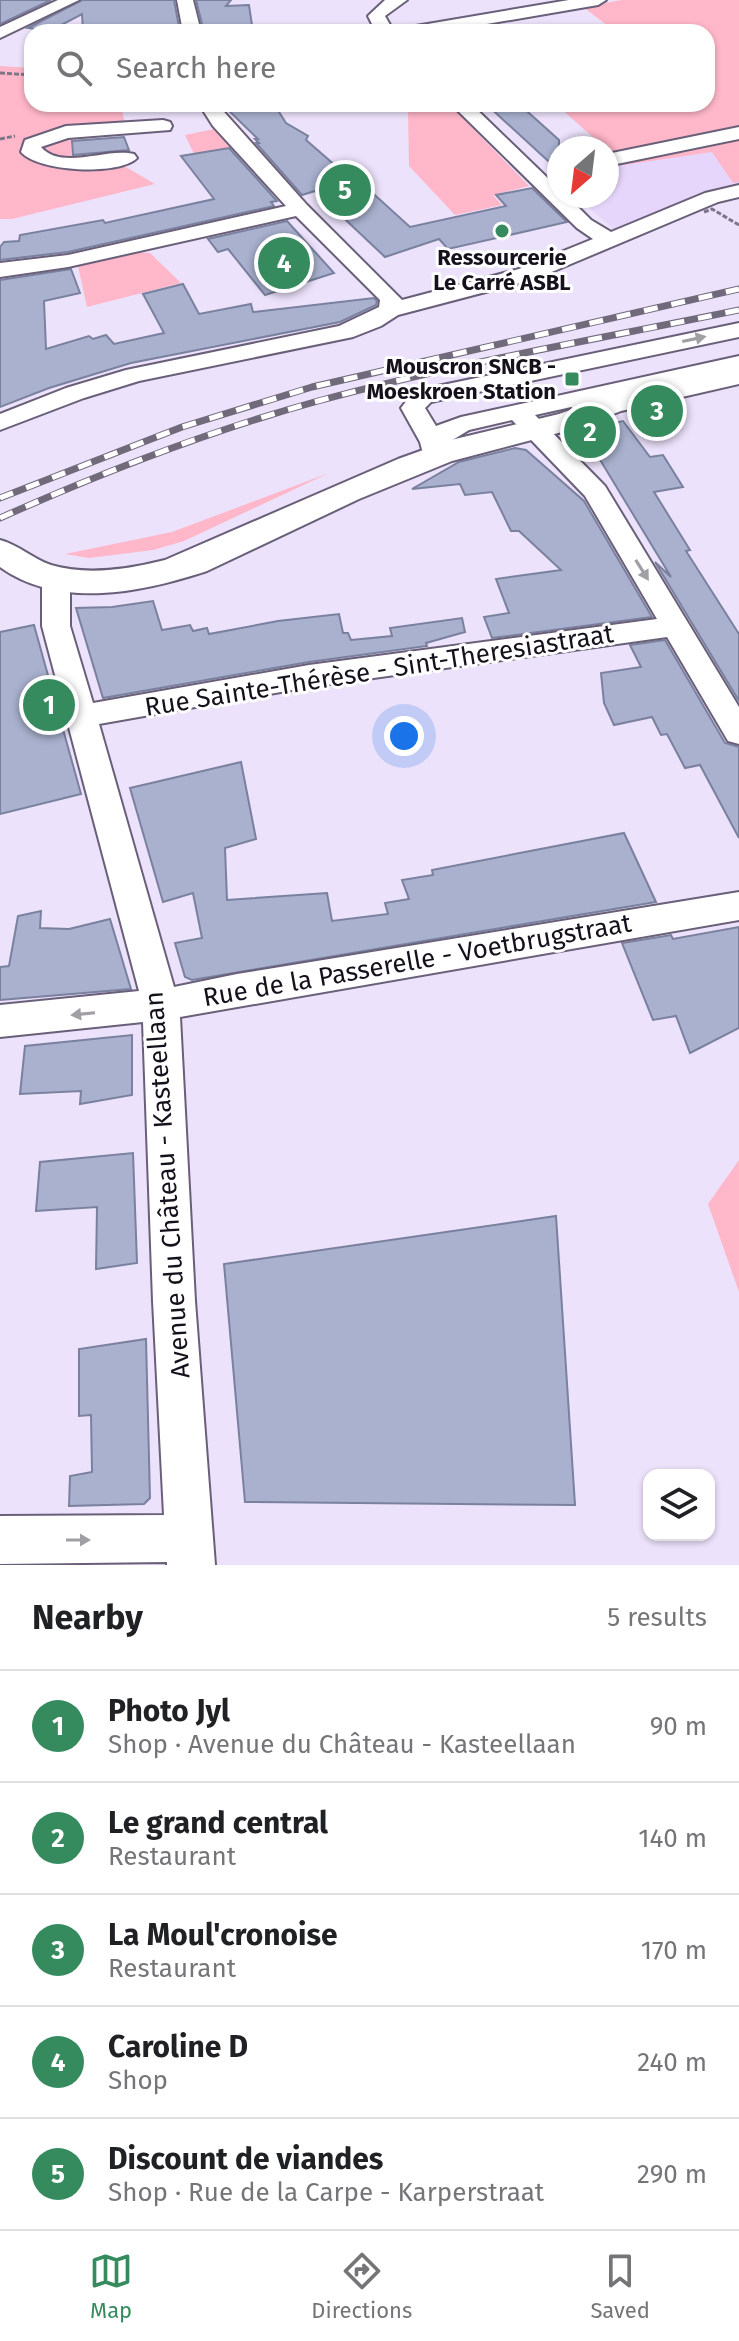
<!DOCTYPE html>
<meta charset="utf-8">
<style>
:root{--surface:#fff;--page:#f6f6f6;--text:#202124;--muted:#757577;--line:#e0e0e0;--accent:#358b5e}
body{margin:0;font-family:"Fira Sans",sans-serif;background:var(--page);color:var(--text)}
.controls{position:absolute;right:24px;bottom:24px;display:grid;overflow:hidden;border-radius:16px;box-shadow:0 2px 6px #0004}
.controls button{width:72px;height:72px;display:grid;place-items:center;padding:0;border:0;border-bottom:2px solid var(--line);background:var(--surface);color:var(--text);font:40px sans-serif}
.compass{position:absolute;left:547px;top:136px;width:72px;height:72px;border-radius:50%;background:var(--surface);box-shadow:0 2px 6px #0004;rotate:208deg}
.you{position:absolute;left:404px;top:736px;width:28px;height:28px;margin:-20px;border:6px solid #fff;border-radius:50%;background:#1a73e8;box-shadow:0 0 0 12px #1a73e833}
.badge{display:grid;place-items:center;width:52px;height:52px;border-radius:50%;background:var(--accent);color:#fff;font-size:26px;font-weight:700}
.pin{position:absolute;translate:-50% -50%;border:4px solid #fff;box-shadow:0 2px 8px #0006}
.list{margin:0;padding:0;list-style:none}
h2{display:flex;justify-content:space-between;align-items:center;height:104px;margin:0;padding:0 32px;font-size:34px}
h2 small{font-size:26px;font-weight:400;color:var(--muted)}
.list li{display:grid;grid-template-columns:52px 1fr auto;gap:24px;align-items:center;box-sizing:border-box;height:112px;padding:0 32px;border-top:2px solid var(--line)}
.list b{display:block;font-size:30px;white-space:nowrap}
.list p{margin:0;font-size:26px;white-space:nowrap;color:var(--muted)}
.list em{font-size:26px;font-style:normal;color:var(--muted)}
.icon{flex:none;width:44px;height:44px;fill:none;stroke:currentColor;stroke-width:2;stroke-linecap:round;stroke-linejoin:round}
.map{position:relative;flex:none;width:739px;height:1565px;overflow:hidden}
.search{position:absolute;background:var(--surface);box-shadow:0 2px 6px #0004;left:24px;right:24px;top:24px;height:88px;display:flex;align-items:center;gap:20px;box-sizing:border-box;padding:0 28px;border-radius:24px;color:var(--muted);font-size:30px}
.sheet{height:664px;background:var(--surface)}
nav{display:flex;justify-content:space-around;align-items:center;box-sizing:border-box;height:112px;border-top:2px solid var(--line);background:var(--surface);font-size:22px;color:var(--muted)}
nav a{display:grid;justify-items:center;gap:4px}
nav .on{color:var(--accent)}
.map>svg:first-child{display:block}
.built{fill:#e6d6fc}
.green{fill:#ffb7c9}
.building{fill:#a9b1cf;stroke:#7a819e;stroke-width:2}
.lines{fill:none;stroke-linecap:round;stroke-linejoin:round}
.minor-casing{stroke:#6a5f79;stroke-width:4}
.major-casing{stroke:#6a5f79;stroke-width:4}
.path{stroke:#7e7688;stroke-width:3;stroke-dasharray:5 2;stroke-linecap:butt}
.minor{fill:#fff;fill-rule:evenodd}
.major{fill:#fff;fill-rule:evenodd}
.rail-casing{stroke:#716a7b;stroke-width:7}
.rail{stroke:#fff;stroke-width:5;stroke-dasharray:14;stroke-linecap:butt}
.path-bridge{stroke:#7e7688;stroke-width:3;stroke-dasharray:5 2;stroke-linecap:butt}
.oneway{fill:#a19fa4}
.poi-dot{fill:#358b5e;stroke:#fff;stroke-width:3}
.labels{text-anchor:middle;stroke-width:6;stroke-linejoin:round;paint-order:stroke}
.far-poi-label{font-size:22px;font-weight:bold;fill:#15101b;stroke:#fff}
.street-label{font-size:26px;fill:#15101b;stroke:#fff}
</style>
<div class="map">
<svg width="739" height="1565" viewBox="0 0 739 1565">
<rect width="100%" height="100%" fill="#ece2fb"/>
<path class="built" d="M739 0V183L619 234 576 196H607V168L624 165 557 105 707 104V32H616Z"/>
<g class="green">
<path d="M622 0H739V182L733 183 712 152 624 165 557 105 707 104V32H616L583 7Z"/>
<path d="M0 66 32 68V104H112L122 111 126 128 71 135 72 162 121 164 155 184 12 219H0Z"/>
<path d="M449 104 529 186 493 195 502 205 455 215 409 166 408 111Z"/>
<path d="M214 129 235 147 194 154 185 135Z"/>
<path d="M137 252 150 253 181 283 87 307 78 266Z"/>
<path d="M329 473 184 541 153 550 89 558 65 554 172 532Z"/>
<path d="M739 1160V1292L708 1204Z"/>
</g>
<g class="building">
<path d="M0 0H51L0 24Z"/>
<path d="M82 0H174L180 32H83L82 14 50 31 28 28Z"/>
<path d="M196 0H231L226 6 249 5 253 32H204Z"/>
<path d="M222 104H274L286 123 308 136 306 140 344 173 355 177 410 227 506 206 496 195 532 188 567 222 448 249 439 239 385 257 315 191 302 195 256 143H259L255 139H258Z"/>
<path d="M486 104H519L559 140V171Z"/>
<path d="M124 137 129 150 73 155 72 141Z"/>
<path d="M229 148 277 201 271 202 274 206 68 252 0 260V247L4 242 19 241 20 235 103 220 105 223 214 199 181 156Z"/>
<path d="M287 221 334 273 265 295 228 249 218 252 208 239Z"/>
<path d="M71 269 80 293 44 301 46 349 89 336 93 339 106 335 114 344 164 333 143 294 183 284 199 314 251 304 253 312 374 298 377 301 376 305 340 322 131 363 49 388 0 407V280Z"/>
<path d="M623 421 650 457 663 455 683 487 654 492 690 550 686 551 739 634V701L655 562 671 577 582 430Z"/>
<path d="M515 448 526 450 584 501 652 617 492 638 484 617 509 613 496 579 561 570 519 531H511L492 492 465 495 460 484 412 489 459 462Z"/>
<path d="M153 601 162 630 190 625 193 631 207 628 209 634 278 621 339 614 343 633H348L351 640 392 636 390 628 462 618 465 632 426 643 427 646 309 662 103 698 76 608 112 607Z"/>
<path d="M34 625 81 794 0 814V632Z"/>
<path d="M665 640 725 743 739 747V838L700 765 685 768 667 734 661 735 652 717 614 725 604 703 601 673 641 667 630 645Z"/>
<path d="M241 762 256 839 225 848 227 900 327 893 332 921 388 914 385 903 409 899 402 880 433 875 432 870 624 833 656 902 192 980 185 977 175 943 202 938 193 893 163 902 130 788Z"/>
<path d="M41 911 40 928 69 929 110 919 131 989 0 1000V967L9 966 18 916Z"/>
<path d="M739 927V1028L690 1053 676 1016 653 1020 622 943 671 935 673 939Z"/>
<path d="M132 1035V1095L80 1104 81 1091 20 1094 25 1046Z"/>
<path d="M133 1153 137 1263 96 1269 97 1207 36 1211 40 1162Z"/>
<path d="M556 1216 575 1505 245 1502 224 1264Z"/>
<path d="M146 1339 150 1498 144 1504 69 1506 70 1476 92 1472 91 1415 79 1416V1349Z"/>
</g>
<g class="lines">
<g class="minor-casing">
<g id="minor">
<path d="M58 0H79L0 38V27Z"/>
<path d="M177 0H193L201 32H183Z"/>
<path d="M385 0H407L385 16 394 32H376L368 16Z"/>
<path d="M569 0H606L598 5 440 32H401L410 27Z"/>
<path d="M199 104H217L307 205 402 300 519 269 593 239 577 228 451 104H471L559 189V196H567L591 220 611 232 705 193 739 185V197L718 202 535 279 398 315 381 326 353 337 139 381 84 398 0 430V414L66 388 126 370 339 326 379 307 380 300 296 216 68 267 0 277V263L68 255 286 206 213 126Z"/>
<path d="M357 104H376L367 110Z"/>
<path d="M163 120 170 122 172 126 170 130 68 138 41 147C62 171 107 147 134 154L137 158C119 176 38 172 21 152L25 140 66 126Z"/>
<path d="M739 127V139L607 166V154Z"/>
<path d="M739 323V337L431 402 425 408 436 426 461 417 739 356V370L535 415 605 486 739 707V744L728 741 667 637 309 687 99 724 174 987 237 974 739 892V920L180 1017 195 1301 215 1565H167V1562L0 1564V1516L164 1515 153 1301 143 1022 0 1037V1005L139 991 42 626V579L46 572 56 570 66 572 70 579V626L93 703 309 665 657 619 585 496 512 420 469 430 446 444 447 456 443 461H425L420 442 401 408 414 391Z"/>
</g>
</g>
<g class="major-casing">
<path id="major" d="M739 366V384L621 411 581 427 452 461 359 499 207 571C143 592 60 610 0 567V540C19 545 33 559 51 565 87 576 130 569 165 560L398 459 451 440 559 414 573 409 571 406 575 399 611 395Z"/>
</g>
<g class="path">
<path d="M0 73 32 75"/>
<path d="M0 139 15 136"/>
</g>
<use href="#minor" class="minor"/>
<use href="#major" class="major"/>
<g class="rail-casing">
<g id="rail">
<path d="M0 498 182 427 312 387 739 289"/>
<path d="M0 518C103 472 209 431 318 401 457 363 599 339 739 310"/>
</g>
</g>
<use href="#rail" class="rail"/>
<path class="path-bridge" d="M704 212 712 209 739 225"/>
</g>
<defs><path id="oneway-solid" d="M-6-.8H1V-3.2L6.5 0L1 3.2V.8H-6Z" transform="scale(2)"/></defs>
<g class="oneway">
<use href="#oneway-solid" transform="translate(694 339) rotate(-12)"/>
<use href="#oneway-solid" transform="translate(642 570) rotate(58)"/>
<use href="#oneway-solid" transform="translate(83 1014) rotate(174)"/>
<use href="#oneway-solid" transform="translate(78 1540)"/>
</g>
<g class="poi-dot">
<circle cx="502" cy="231" r="8"/>
<rect x="564" y="371" width="16" height="16" rx="4"/>
</g>
<g class="labels">
<g class="far-poi-label">
<text x="502" y="265">Ressourcerie<tspan x="502" dy="25">Le Carré ASBL</tspan></text>
<text x="556" y="374" text-anchor="end">Mouscron SNCB -<tspan x="556" dy="25">Moeskroen Station</tspan></text>
</g>
<g class="street-label">
<text transform="translate(379 670) rotate(-9)" y="9">Rue Sainte-Thérèse - Sint-Theresiastraat</text>
<text transform="translate(417 960) rotate(-10)" y="9">Rue de la Passerelle - Voetbrugstraat</text>
<text transform="translate(167 1185) rotate(-94)" y="9">Avenue du Château - Kasteellaan</text>
</g>
</g>
</svg>
<div class="controls">
<button><svg class="icon" aria-label="layers" viewBox="0 0 24 24"><path d="M12 4l9 5-9 5-9-5zM3 14l9 5 9-5"/></svg></button>
</div>
<svg class="compass" viewBox="-18 -18 36 36"><path d="M0-13l5 13h-10z" fill="#e53935"/><path d="M0 13l5-13h-10z" fill="#757577"/></svg>
<div class="you"></div>
<div class="pin badge" style="left:49px;top:705px">1</div>
<div class="pin badge" style="left:590px;top:432px">2</div>
<div class="pin badge" style="left:657px;top:411px">3</div>
<div class="pin badge" style="left:284px;top:263px">4</div>
<div class="pin badge" style="left:345px;top:190px">5</div>
<div class="search"><svg class="icon" aria-label="search" viewBox="0 0 24 24"><circle cx="10" cy="10" r="6"/><path d="M15 15l6 6"/></svg>Search here</div>
</div>
<section class="sheet">
<h2>Nearby<small>5 results</small></h2>
<ul class="list">
<li><span class="badge">1</span><div><b>Photo Jyl</b><p>Shop · Avenue du Château - Kasteellaan</p></div><em>90 m</em></li>
<li><span class="badge">2</span><div><b>Le grand central</b><p>Restaurant</p></div><em>140 m</em></li>
<li><span class="badge">3</span><div><b>La Moul'cronoise</b><p>Restaurant</p></div><em>170 m</em></li>
<li><span class="badge">4</span><div><b>Caroline D</b><p>Shop</p></div><em>240 m</em></li>
<li><span class="badge">5</span><div><b>Discount de viandes</b><p>Shop · Rue de la Carpe - Karperstraat</p></div><em>290 m</em></li>
</ul>
</section>
<nav>
<a class="on"><svg class="icon" aria-label="map" viewBox="0 0 24 24"><path d="M3 6l6-2 6 2 6-2v14l-6 2-6-2-6 2zM9 4v14M15 6v14"/></svg>Map</a>
<a><svg class="icon" aria-label="directions" viewBox="0 0 24 24"><path d="M12 3l9 9-9 9-9-9zM9 14v-3h6M13 9l2 2-2 2"/></svg>Directions</a>
<a><svg class="icon" aria-label="saved" viewBox="0 0 24 24"><path d="M7 4h10v16l-5-4-5 4z"/></svg>Saved</a>
</nav>
